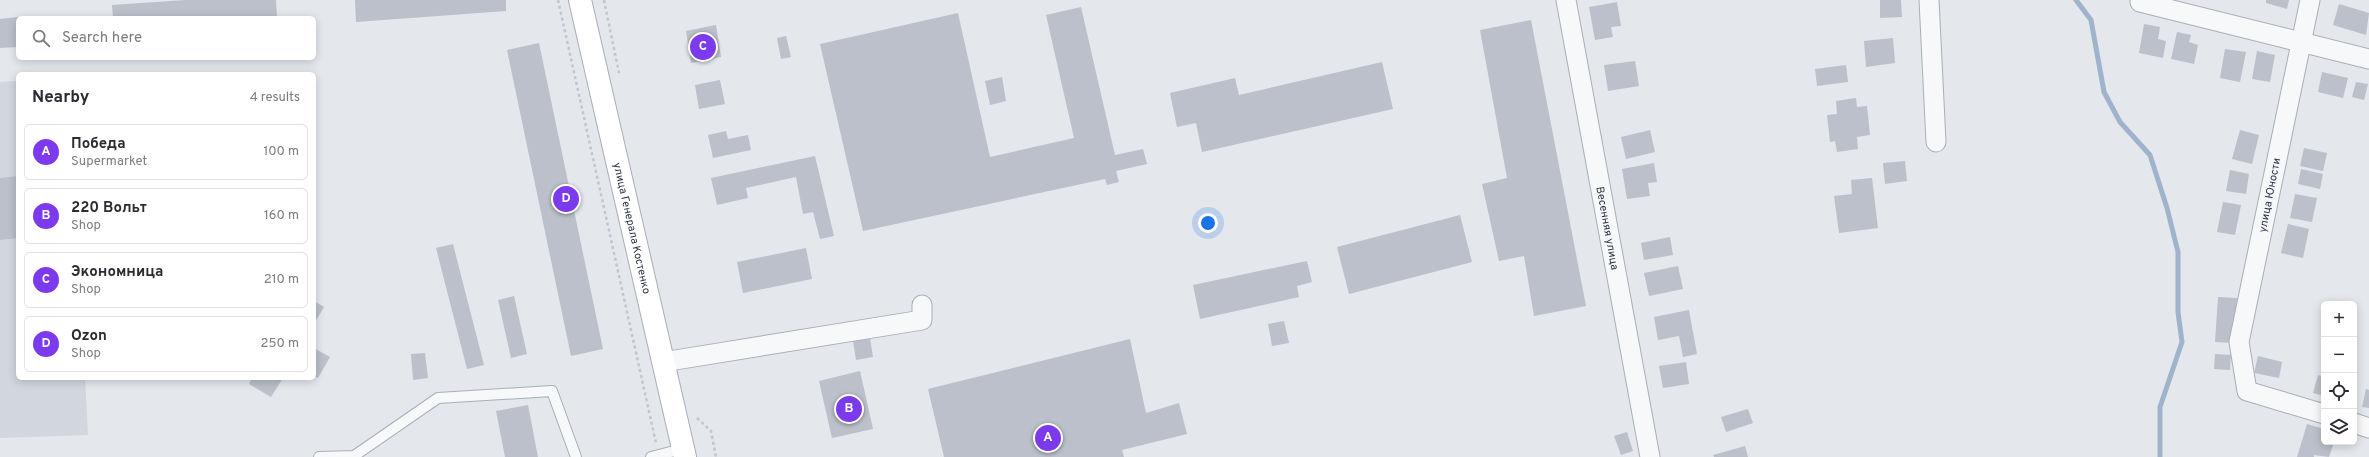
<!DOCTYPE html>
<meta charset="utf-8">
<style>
:root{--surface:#fff;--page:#f2f2f3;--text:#2b2b33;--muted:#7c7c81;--line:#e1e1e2;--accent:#7c3aed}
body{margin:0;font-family:Overpass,sans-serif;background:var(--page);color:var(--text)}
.controls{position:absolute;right:12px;bottom:12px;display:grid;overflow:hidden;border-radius:6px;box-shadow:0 2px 10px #0003}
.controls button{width:36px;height:36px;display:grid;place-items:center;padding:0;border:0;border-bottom:1px solid var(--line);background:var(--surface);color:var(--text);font:20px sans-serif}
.you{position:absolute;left:1208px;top:223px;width:14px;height:14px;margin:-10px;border:3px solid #fff;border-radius:50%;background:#1a73e8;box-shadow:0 0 0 6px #1a73e833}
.badge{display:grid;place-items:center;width:26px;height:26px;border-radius:50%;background:var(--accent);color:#fff;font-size:13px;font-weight:700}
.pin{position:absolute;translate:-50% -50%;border:2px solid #fff;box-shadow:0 1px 4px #0006}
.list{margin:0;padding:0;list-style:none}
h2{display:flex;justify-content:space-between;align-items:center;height:52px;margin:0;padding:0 16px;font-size:17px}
h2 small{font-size:13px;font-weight:400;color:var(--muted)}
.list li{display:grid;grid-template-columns:26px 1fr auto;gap:12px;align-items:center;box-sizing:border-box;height:56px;margin:0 8px 8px;padding:0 8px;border:1px solid var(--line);border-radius:6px}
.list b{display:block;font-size:15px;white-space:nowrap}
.list p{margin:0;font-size:13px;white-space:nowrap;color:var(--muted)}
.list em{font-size:13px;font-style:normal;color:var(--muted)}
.icon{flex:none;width:22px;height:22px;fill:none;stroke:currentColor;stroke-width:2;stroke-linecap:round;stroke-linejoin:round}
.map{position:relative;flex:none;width:2369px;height:457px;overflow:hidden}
.search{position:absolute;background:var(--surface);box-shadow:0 2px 10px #0003;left:16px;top:16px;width:300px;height:44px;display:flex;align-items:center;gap:10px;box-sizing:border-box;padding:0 14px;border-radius:6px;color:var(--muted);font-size:15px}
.panel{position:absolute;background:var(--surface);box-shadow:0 2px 10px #0003;left:16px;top:72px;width:300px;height:308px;border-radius:6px}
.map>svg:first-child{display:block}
.built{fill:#d2d6de}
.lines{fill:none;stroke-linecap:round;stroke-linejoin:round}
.stream{stroke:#9fb4cc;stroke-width:5}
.building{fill:#bbc0ca}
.service-casing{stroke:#a9aeb7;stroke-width:12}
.minor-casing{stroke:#a9aeb7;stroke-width:21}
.secondary-casing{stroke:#a9aeb7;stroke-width:24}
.path{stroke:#c2c5cb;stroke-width:2.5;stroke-dasharray:3 3;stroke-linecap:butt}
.service{stroke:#f7f8fa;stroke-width:10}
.minor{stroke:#f7f8fa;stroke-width:19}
.secondary{stroke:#fff;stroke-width:22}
.labels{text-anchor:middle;stroke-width:3.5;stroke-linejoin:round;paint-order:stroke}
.street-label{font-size:11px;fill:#2b3445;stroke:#f4f6f9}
</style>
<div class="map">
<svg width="2369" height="457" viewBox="0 0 2369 457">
<rect width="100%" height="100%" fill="#e4e7ec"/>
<path class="built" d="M18 81V378H85L88 435 0 438V82Z"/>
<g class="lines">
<path class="stream" d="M2076 0 2091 20 2104 92 2120 122 2150 155 2167 208 2178 252V312L2182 342 2160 407V457"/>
</g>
<g class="building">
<path d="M185 0H276L277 18H113L112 5Z"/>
<path d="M355 0H506V11L356 22Z"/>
<path d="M1880 0H1901L1902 17 1880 18Z"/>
<path d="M2266 0H2289L2287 9 2266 3Z"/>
<path d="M1617 2 1621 26 1611 27 1613 37 1595 40 1589 7Z"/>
<path d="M2339 4 2369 13 2366 35 2333 25Z"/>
<path d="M1081 7 1115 155 1143 149 1147 164 1116 171 1119 182 1107 185 1105 179 863 231 820 44 958 13 990 157 1074 138 1046 15Z"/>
<path d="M32 16V18H20V17Z"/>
<path d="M18 17V47L0 48V19Z"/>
<path d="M1531 20 1586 306 1534 316 1524 256 1499 261 1482 184 1507 178 1480 30Z"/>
<path d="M2144 24 2160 27 2158 39 2166 41 2163 58 2139 53Z"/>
<path d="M716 25 721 57 691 63 686 31Z"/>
<path d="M2177 32 2191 35 2189 42 2198 45 2194 64 2171 59Z"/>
<path d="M786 36 791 57 781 59 777 38Z"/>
<path d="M1893 38 1895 63 1866 67 1864 41Z"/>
<path d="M539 43 603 349 571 356 507 50Z"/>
<path d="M2225 49 2246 52 2240 82 2220 78Z"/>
<path d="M2257 51 2275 55 2270 82 2252 79Z"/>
<path d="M1635 61 1639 86 1608 91 1604 65Z"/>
<path d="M1382 62 1393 109 1202 152 1196 123 1177 127 1170 93 1235 78 1239 95Z"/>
<path d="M1846 65 1848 82 1817 86 1815 69Z"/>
<path d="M2322 72 2348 78 2343 98 2318 92Z"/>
<path d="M1002 77 1006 101 990 105 985 81Z"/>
<path d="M720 80 725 104 699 109 695 85Z"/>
<path d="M2356 82 2368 84 2364 100 2352 97Z"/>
<path d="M1856 98 1857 107 1867 106 1870 135 1857 137 1858 149 1837 152 1835 141 1830 142 1827 115 1837 114 1836 101Z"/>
<path d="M1650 130 1655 152 1626 159 1621 137Z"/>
<path d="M2240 130 2259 135 2252 164 2232 159Z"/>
<path d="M726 131 728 139 748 135 751 150 713 158 708 135Z"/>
<path d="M2304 148 2327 153 2323 171 2300 166Z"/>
<path d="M815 156 834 236 820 239 813 212 803 214 796 177 746 188 748 198 717 205 711 178Z"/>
<path d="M1905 161 1907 181 1885 184 1883 163Z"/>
<path d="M1654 163 1657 182 1648 183 1650 196 1627 199 1622 169Z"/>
<path d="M2301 169 2323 174 2320 189 2298 184Z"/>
<path d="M2230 170 2249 174 2246 194 2226 191Z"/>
<path d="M18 176V238L0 240V178Z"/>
<path d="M1872 178 1878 228 1839 233 1834 196 1852 194 1851 180Z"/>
<path d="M2295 194 2317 198 2312 222 2290 218Z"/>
<path d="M2223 202 2241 205 2235 235 2217 232Z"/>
<path d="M1460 215 1472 262 1349 294 1337 247Z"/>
<path d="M2288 224 2309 229 2303 258 2281 253Z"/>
<path d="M1670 237 1673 255 1644 260 1641 243Z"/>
<path d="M453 244 484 365 467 369 436 248Z"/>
<path d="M806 248 812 279 743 293 737 262Z"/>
<path d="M1307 261 1312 282 1297 286 1299 297 1200 319 1193 285Z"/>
<path d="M1678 266 1683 289 1649 296 1644 273Z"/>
<path d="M514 296 527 354 511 358 498 300Z"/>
<path d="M2218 297 2237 298 2234 343 2215 342Z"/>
<path d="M314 301 324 307 314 324Z"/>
<path d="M1689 310 1697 354 1683 357 1679 336 1658 340 1654 317Z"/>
<path d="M1284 321 1289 343 1272 346 1268 324Z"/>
<path d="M870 338 873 357 856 360 853 341Z"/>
<path d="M1130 339 1146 413 1179 403 1187 434 1122 450 1124 457H944L928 389Z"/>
<path d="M314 348 330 357 318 378 314 376Z"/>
<path d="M425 353 428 378 413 380 411 354Z"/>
<path d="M2215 354 2231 355 2230 370 2214 369Z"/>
<path d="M2258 356 2282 362 2279 378 2254 373Z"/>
<path d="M1686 362 1689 384 1663 388 1659 366Z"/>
<path d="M860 371 873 429 832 438 819 381Z"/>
<path d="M2318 375 2324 377V396L2313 393Z"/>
<path d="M252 378H283L271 397 249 384Z"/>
<path d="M2366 389 2369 390V408L2362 407Z"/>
<path d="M528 405 538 457H505L496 411Z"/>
<path d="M1748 409 1753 423 1726 432 1721 417Z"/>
<path d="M2307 424 2324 429V442H2334L2329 457 2314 455V457H2297Z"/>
<path d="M1627 432 1633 451 1621 455 1614 436Z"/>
<path d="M1745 446 1748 457H1714L1713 455Z"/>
</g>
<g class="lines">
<g class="service-casing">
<g id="service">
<path d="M319 457 354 456 438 398 552 391 576 457"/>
<path d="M651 457 682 449"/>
</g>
</g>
<g class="minor-casing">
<g id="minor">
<path id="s1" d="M1566 0 1650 457"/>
<path d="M1929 0 1936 142"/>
<path d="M2310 0 2239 342 2247 391 2324 414"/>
<path d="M2140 2 2369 59"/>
<path d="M663 362 922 320V305"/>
<path d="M2354 423 2369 428"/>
</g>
</g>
<g class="secondary-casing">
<g id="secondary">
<path id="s2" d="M580 0 685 457"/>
</g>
</g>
<g class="path">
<path d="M558 0 656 443"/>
<path d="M604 0 619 73"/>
<path d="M697 418 711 431 716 457"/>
</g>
<use href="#service" class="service"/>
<use href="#minor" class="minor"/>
<use href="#secondary" class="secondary"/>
</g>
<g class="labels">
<g class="street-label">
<text transform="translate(2269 195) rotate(-79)" y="4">улица Юности</text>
<text dy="4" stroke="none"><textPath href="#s2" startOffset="234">улица Генерала Костенко</textPath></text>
<text dy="4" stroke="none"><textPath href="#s1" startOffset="232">Весенняя улица</textPath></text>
</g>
</g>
</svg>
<div class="controls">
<button>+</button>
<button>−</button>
<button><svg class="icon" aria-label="locate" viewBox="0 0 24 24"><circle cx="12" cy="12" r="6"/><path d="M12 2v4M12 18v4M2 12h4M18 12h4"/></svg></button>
<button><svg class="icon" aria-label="layers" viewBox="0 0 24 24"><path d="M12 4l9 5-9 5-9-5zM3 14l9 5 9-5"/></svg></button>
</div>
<div class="you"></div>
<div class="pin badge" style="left:1048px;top:438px">A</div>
<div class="pin badge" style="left:849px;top:409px">B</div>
<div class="pin badge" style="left:703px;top:47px">C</div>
<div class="pin badge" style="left:566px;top:199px">D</div>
<div class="search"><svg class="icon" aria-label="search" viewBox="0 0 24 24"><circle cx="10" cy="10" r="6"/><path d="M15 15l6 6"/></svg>Search here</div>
<section class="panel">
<h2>Nearby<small>4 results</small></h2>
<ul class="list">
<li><span class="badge">A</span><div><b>Победа</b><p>Supermarket</p></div><em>100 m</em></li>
<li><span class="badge">B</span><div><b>220 Вольт</b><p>Shop</p></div><em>160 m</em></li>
<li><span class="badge">C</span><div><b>Экономница</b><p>Shop</p></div><em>210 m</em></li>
<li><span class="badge">D</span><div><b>Ozon</b><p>Shop</p></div><em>250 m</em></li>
</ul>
</section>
</div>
